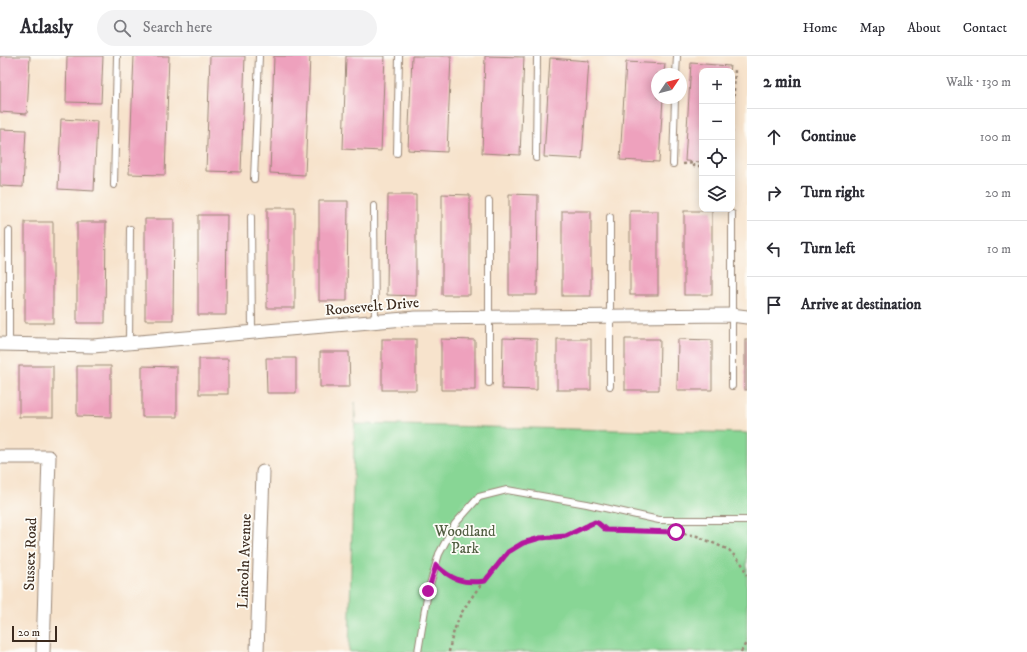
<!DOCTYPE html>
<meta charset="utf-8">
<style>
:root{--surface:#fff;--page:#f2f2f3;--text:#2b2b33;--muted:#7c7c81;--line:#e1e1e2}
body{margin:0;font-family:"IM FELL DW Pica",serif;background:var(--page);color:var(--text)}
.controls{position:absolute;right:12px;top:12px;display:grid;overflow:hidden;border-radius:8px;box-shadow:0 2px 10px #0003}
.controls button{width:36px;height:36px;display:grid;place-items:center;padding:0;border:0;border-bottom:1px solid var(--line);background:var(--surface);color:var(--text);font:20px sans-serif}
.compass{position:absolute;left:651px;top:12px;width:36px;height:36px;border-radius:50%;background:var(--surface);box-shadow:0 2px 10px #0003;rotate:55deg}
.scale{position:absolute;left:12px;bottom:10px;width:45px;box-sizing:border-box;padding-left:4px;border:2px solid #3b2a1e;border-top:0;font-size:11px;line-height:14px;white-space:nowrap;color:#3b2a1e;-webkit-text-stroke:3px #fdfcf7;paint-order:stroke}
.stop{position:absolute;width:12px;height:12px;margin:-9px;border:3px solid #b5179e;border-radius:50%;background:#fff}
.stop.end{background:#b5179e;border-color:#fff;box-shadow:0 1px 4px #0008}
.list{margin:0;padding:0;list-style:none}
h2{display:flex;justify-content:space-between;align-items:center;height:52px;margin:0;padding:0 16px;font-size:17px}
h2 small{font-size:13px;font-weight:400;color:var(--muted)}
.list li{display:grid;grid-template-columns:26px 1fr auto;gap:12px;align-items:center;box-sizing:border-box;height:56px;padding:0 16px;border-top:1px solid var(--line)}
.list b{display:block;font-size:15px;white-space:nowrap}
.list em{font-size:13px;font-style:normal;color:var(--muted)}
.icon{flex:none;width:22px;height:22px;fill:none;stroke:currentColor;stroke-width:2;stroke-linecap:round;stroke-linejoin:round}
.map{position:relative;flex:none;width:747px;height:596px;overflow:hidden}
header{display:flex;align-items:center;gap:24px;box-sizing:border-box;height:56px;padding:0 20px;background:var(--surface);border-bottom:1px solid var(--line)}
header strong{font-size:19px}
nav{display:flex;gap:22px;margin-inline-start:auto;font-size:14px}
.search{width:280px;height:36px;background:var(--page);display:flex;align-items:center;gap:10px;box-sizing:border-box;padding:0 14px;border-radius:22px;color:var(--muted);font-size:15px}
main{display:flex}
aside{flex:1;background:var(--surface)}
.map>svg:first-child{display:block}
.green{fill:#88d695;stroke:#62805a}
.building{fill:#eea1bd}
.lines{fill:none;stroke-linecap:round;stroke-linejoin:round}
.service-casing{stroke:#998675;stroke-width:8}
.minor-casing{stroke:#998675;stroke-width:15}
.path{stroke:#998675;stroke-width:2.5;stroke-dasharray:3 3;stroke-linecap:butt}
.service{stroke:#fff;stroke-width:6}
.minor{stroke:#fff;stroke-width:13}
.route{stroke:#b5179e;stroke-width:5}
.labels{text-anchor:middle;stroke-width:3.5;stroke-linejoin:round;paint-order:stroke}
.street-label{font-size:15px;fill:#3b2a1e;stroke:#fdfcf7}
.park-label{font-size:15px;fill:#525e42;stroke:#fdfcf7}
</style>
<header>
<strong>Atlasly</strong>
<div class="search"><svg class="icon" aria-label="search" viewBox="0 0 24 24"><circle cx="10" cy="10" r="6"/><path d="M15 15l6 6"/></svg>Search here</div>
<nav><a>Home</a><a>Map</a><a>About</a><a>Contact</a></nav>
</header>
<main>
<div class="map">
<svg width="747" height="596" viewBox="0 0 747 596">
<rect width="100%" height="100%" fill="#fdfcf7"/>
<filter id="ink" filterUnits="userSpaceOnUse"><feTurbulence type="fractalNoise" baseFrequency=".025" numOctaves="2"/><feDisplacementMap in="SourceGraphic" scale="8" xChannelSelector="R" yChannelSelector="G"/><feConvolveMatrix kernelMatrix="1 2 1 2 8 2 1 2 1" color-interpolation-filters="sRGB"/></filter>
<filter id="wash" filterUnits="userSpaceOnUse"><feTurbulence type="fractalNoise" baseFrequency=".012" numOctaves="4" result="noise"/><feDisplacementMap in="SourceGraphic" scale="16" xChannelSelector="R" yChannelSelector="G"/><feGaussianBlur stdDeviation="0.9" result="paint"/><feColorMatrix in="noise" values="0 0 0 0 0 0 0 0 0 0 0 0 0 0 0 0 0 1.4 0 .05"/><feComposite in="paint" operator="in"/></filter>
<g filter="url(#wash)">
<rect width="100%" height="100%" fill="#f7e3cc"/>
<path class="green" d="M355 346V368L747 377V596H349Z"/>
<g id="blocks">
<g class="building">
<path d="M0 0H30L27 58 0 56Z"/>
<path d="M67 0H103L101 47 66 46Z"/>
<path d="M134 0H169L165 119 129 118Z"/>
<path d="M210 0H245L241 116 206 115Z"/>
<path d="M274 0H310L305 119 270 117Z"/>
<path d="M346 0H385L381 95 343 93Z"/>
<path d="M412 0H451L447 96 408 94Z"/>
<path d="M485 0 524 1 520 99 482 97Z"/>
<path d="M550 2 589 5 582 103 544 101Z"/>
<path d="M626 6 665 8 664 18H657V42H663L659 106 620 104Z"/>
<path d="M691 7 730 10 729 15H702V106L685 105Z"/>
<path d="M61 63 97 65 94 135 58 133Z"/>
<path d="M0 73 26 74 23 131 0 130Z"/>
<path d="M442 138 470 139V239H442Z"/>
<path d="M509 138 538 139 537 239H509Z"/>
<path d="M388 139H416V240L387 239Z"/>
<path d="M319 145H348L347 245H319Z"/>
<rect x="267" y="152" width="28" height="100"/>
<rect x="562" y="155" width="29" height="85"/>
<rect x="630" y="155" width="28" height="84"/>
<rect x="684" y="155" width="28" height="84"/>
<path d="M198 159H227L226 259H198Z"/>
<path d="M145 163H174L173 264H145Z"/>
<rect x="25" y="166" width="28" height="101"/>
<path d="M77 166H106L105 267H77Z"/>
<path d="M503 282 537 283V334L502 333Z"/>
<rect x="382" y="283" width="34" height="51"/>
<path d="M441 283 475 284V334H441Z"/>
<rect x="557" y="283" width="34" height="51"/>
<path d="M625 283H660L659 334H625Z"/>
<path d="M678 283 712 284V334H677Z"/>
<rect x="745" y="283" width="2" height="51"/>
<path d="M320 296H349L350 331H320Z"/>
<path d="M266 302H296V337H267Z"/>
<rect x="199" y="303" width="29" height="35"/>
<rect x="19" y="310" width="34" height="51"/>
<path d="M77 310H111V361L77 360Z"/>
<path d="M142 310 177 311V361H142Z"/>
</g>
</g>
</g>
<g filter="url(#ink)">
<use href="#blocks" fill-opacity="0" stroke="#998675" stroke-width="1"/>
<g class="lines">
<g class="service-casing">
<g id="service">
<path d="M676 18 677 0"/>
<path d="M397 97 399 0"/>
<path d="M536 102 537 0"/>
<path d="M673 108 675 42"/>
<path d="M254 123 259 0"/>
<path d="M114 129 117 0"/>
<path d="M374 150 375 266"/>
<path d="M732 158V330"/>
<path d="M251 161 252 276"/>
<path d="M129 287 130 173"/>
<path d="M9 288V175"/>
<path d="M489 327V145"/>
<path d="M610 330V161"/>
<path d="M418 596 428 535 439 498 455 468 479 441 507 434 587 448 659 464H747"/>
</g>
</g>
<g class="minor-casing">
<g id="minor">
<path d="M0 288 93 290 416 262 731 259 747 261"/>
<path d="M0 401H49L43 596"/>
<path d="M257 596 263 416"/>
</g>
</g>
<g class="path">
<path d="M732 77 735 13"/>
<path d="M683 108 694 107V110H702"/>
<path d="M672 476 697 480 729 494 742 508 747 519"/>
<path d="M444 516C456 526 469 527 484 525"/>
<path d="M449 596C451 583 455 570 461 558 471 540 504 496 522 487 536 480 551 484 564 480 574 477 583 471 592 466 598 465 602 470 606 474L655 475"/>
<path d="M741 596 747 585"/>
</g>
<use href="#service" class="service"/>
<use href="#minor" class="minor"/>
</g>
</g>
<g class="lines" filter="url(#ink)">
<path class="route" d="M428 535 436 509C452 524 463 528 485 525L508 496 523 487 540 482 566 480 595 466 598 467 606 474 676 476"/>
</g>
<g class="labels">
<g class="street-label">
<text transform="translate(372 250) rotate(-5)" y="5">Roosevelt Drive</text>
<text transform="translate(30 498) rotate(-88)" y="5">Sussex Road</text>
<text transform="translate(244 505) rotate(-88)" y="5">Lincoln Avenue</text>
</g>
<g class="park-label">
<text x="465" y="480">Woodland<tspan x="465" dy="17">Park</tspan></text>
</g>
</g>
</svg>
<div class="controls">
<button>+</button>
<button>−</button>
<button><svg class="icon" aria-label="locate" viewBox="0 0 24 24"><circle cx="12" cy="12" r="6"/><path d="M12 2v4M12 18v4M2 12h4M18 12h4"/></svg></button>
<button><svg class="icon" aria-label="layers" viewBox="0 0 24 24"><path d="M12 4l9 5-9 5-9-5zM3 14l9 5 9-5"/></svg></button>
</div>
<svg class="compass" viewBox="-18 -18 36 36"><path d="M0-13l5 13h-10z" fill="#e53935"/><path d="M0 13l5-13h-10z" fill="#7c7c81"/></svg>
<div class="scale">20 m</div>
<div class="stop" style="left:676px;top:476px"></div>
<div class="stop end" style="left:428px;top:535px"></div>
</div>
<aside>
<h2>2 min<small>Walk · 130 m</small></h2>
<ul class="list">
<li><svg class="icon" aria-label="ahead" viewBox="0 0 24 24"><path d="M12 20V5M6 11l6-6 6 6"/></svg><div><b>Continue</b></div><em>100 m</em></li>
<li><svg class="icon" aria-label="right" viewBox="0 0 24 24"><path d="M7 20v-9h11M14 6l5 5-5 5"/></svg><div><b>Turn right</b></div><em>20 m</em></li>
<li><svg class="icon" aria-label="left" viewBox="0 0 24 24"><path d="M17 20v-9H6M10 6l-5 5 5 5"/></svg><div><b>Turn left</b></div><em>10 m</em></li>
<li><svg class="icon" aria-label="arrive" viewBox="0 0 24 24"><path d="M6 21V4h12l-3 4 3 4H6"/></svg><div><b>Arrive at destination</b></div></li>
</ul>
</aside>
</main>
